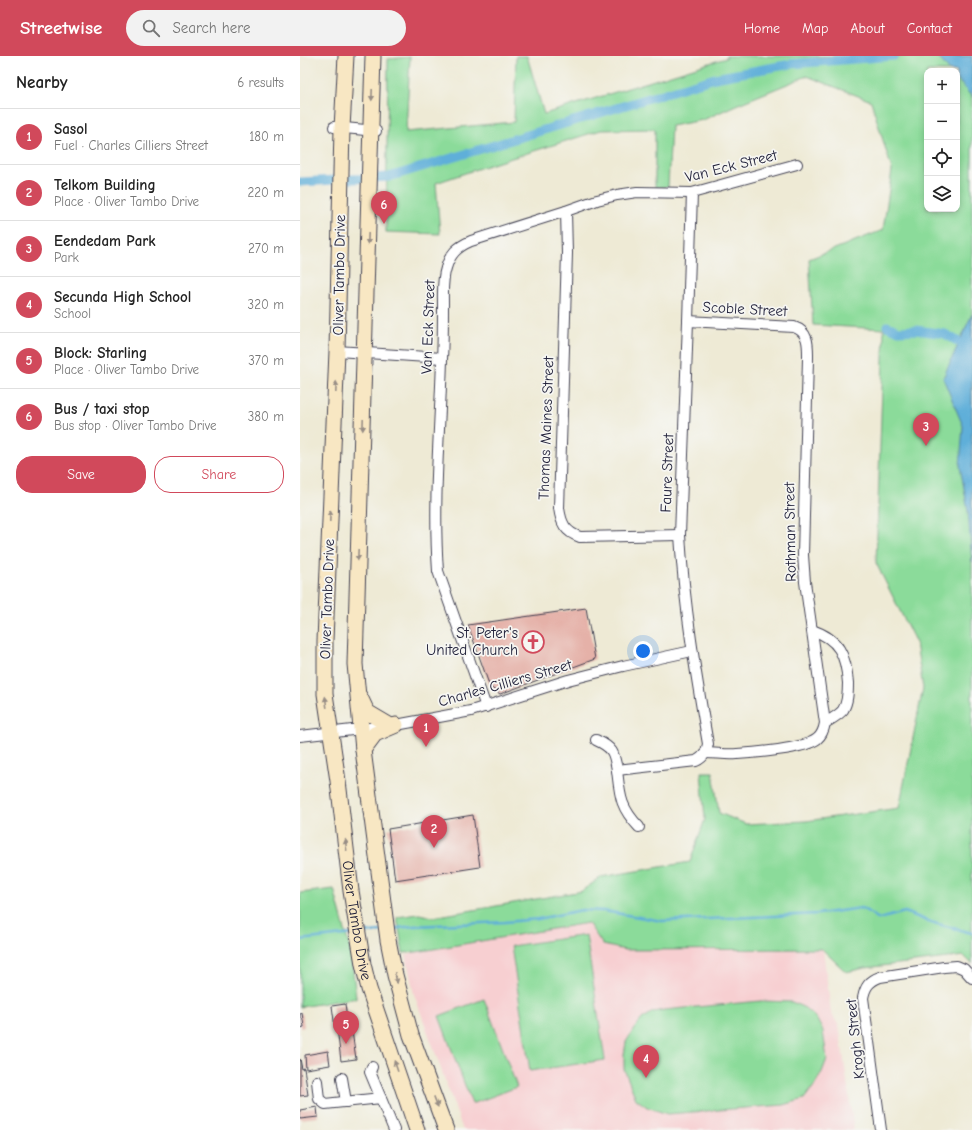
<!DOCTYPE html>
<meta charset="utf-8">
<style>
:root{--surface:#fff;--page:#f2f2f2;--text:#222;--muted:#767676;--line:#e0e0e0;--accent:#d1495b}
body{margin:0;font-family:"Comic Neue",sans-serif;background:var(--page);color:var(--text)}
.controls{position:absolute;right:12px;top:12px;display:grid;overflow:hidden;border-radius:8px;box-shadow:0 2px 6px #0003}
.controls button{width:36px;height:36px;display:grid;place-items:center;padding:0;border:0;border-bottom:1px solid var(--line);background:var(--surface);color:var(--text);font:20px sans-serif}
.you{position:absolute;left:343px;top:595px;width:14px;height:14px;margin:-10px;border:3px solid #fff;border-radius:50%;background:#1a73e8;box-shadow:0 0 0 6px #1a73e833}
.badge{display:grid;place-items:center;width:26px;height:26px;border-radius:50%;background:var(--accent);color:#fff;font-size:13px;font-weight:700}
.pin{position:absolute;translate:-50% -33px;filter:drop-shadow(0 1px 2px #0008)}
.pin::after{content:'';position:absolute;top:21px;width:14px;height:12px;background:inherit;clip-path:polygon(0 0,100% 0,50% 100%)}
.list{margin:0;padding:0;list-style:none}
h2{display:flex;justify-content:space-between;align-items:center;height:52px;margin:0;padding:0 16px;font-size:17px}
h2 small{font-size:13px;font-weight:400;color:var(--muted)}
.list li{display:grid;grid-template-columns:26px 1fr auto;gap:12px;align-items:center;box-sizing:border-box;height:56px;padding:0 16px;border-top:1px solid var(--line)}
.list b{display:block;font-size:15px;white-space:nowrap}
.list p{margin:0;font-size:13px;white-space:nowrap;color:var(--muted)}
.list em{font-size:13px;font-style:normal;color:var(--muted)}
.actions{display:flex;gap:8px;padding:12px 16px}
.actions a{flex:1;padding:9px 0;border:1px solid var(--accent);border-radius:16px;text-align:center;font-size:14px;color:var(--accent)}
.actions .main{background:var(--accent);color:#fff}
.icon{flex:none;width:22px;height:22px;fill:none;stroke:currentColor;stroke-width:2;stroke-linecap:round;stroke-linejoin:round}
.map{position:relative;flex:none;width:672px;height:1074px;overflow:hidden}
header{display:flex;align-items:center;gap:24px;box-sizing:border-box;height:56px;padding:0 20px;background:var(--accent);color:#fff}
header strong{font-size:19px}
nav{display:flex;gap:22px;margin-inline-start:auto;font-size:14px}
.search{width:280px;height:36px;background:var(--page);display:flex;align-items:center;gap:10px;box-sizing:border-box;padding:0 14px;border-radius:22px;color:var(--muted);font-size:15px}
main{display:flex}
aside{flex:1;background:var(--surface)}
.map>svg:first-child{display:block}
.built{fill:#f7cfd1}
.green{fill:#8bdb9a;stroke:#567e6a;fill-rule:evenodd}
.water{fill:#5fafd9;stroke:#40688a}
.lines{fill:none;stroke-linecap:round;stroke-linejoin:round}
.stream{stroke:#5fafd9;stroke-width:2.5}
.canal{stroke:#5fafd9;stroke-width:9}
.building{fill:#e5b1a8}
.street-casing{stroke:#414052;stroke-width:12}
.secondary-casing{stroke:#414052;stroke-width:17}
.street{stroke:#fff;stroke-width:10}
.secondary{stroke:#f8e7c3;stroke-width:15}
.oneway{fill:#988e86}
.labels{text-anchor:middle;stroke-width:3.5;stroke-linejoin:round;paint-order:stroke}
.street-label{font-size:15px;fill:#22223b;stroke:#f6f6f2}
.poi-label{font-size:15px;fill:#22223b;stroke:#f6f6f2;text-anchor:end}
</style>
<header>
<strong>Streetwise</strong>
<div class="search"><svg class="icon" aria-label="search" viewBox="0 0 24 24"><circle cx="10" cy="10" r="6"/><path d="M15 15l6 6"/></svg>Search here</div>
<nav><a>Home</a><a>Map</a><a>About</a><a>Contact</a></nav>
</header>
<main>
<aside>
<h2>Nearby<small>6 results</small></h2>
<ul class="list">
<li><span class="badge">1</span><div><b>Sasol</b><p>Fuel · Charles Cilliers Street</p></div><em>180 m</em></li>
<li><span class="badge">2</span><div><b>Telkom Building</b><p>Place · Oliver Tambo Drive</p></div><em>220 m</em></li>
<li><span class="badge">3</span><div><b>Eendedam Park</b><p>Park</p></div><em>270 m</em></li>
<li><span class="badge">4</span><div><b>Secunda High School</b><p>School</p></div><em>320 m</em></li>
<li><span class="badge">5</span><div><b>Block: Starling</b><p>Place · Oliver Tambo Drive</p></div><em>370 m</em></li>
<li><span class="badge">6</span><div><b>Bus / taxi stop</b><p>Bus stop · Oliver Tambo Drive</p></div><em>380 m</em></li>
</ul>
<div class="actions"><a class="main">Save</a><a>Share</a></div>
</aside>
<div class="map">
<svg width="672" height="1074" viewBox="0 0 672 1074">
<rect width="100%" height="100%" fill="#f6f6f2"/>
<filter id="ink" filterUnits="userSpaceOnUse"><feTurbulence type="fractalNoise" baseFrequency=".025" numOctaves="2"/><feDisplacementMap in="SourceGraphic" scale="8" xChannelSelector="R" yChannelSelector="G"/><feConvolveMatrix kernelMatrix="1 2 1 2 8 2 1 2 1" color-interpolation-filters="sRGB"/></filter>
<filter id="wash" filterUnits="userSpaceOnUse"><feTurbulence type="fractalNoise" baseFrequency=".012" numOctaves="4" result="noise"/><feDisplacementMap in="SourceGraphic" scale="16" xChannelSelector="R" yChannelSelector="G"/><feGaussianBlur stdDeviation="0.9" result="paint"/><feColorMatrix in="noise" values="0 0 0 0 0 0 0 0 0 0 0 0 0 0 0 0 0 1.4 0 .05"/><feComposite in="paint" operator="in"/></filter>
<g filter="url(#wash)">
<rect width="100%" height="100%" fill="#eeead5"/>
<path class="built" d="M288 867 303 889 325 894 523 893 531 957 539 970 554 1074H163L114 938 106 899 116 896Z"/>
<g class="green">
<path d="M216 0H227L244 58 426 2V0H672V908L664 900 565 912 546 916 522 893 325 894 303 889 288 867 116 896 103 897 97 861 119 858 133 861 282 835 301 821 390 806 405 763 401 716H413L419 757 446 768 506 765 599 752 623 632 616 587 576 507 584 273 513 269 509 203 583 174 592 114 571 45 507 20 436 49 403 64 371 70 368 131H355V73L301 74 183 111 136 127 140 178 86 176 88 3 110 1 106 76 214 66ZM627 15H657V153H627Z"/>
<path d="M34 833 51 897 56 942 0 951V837Z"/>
<path d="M286 879 305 1004 230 1015 211 890Z"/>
<path d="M184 943 217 1031 172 1048 139 960Z"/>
<path d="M461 945 492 946 505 952 516 962 523 975 527 1003 522 1016 515 1029 504 1043 484 1049 367 1058 347 1051 336 1043 324 1013V999L326 986 334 973 342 963 353 956 364 954Z"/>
</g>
<g class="water">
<path d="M637 0H672V41L657 23V15H650Z"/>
<path d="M672 258V506L668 455 660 410 663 370 643 322Z"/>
</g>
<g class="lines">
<g class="stream">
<path d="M92 873 113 870 205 866 238 863 282 854 304 855 362 865 518 858 562 852 579 863 605 856 630 866 672 877"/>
<path d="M62 877 81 875"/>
<path d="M0 884 53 878"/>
</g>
<g class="canal">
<path d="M0 126 89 121 415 22 491 8 594 0"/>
<path d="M587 270 599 275 616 274 645 278 659 286"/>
</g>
</g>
<g id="blocks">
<g class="building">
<path d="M286 552 295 603 200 638 190 631 168 569Z"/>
<path d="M173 759 180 811 95 824 88 773Z"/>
<path d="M45 948 48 969 51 968 56 1003 41 1005 37 972H35L32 950Z"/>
<path d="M2 957 4 971 0 972V958Z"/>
<path d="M28 995 30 1009 6 1013 5 999Z"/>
<path d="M0 1003 2 1013 4 1012 8 1039 0 1040Z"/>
<path d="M17 1051 18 1061 0 1063V1054Z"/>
</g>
</g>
</g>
<g filter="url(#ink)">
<use href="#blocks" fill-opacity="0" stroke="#414052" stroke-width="1"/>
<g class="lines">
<g class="street-casing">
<g id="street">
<path d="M34 71 76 75"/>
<path d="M266 155 267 197 259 452C261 467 265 476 280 481L380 479"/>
<path d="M388 265 494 271C509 276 508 289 508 302L503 499 505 526 525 667C524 673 522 679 517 683 504 693 454 697 437 698 427 699 416 697 406 697"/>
<path d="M37 295 142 302"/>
<path d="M512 574C539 583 546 599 548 627 548 636 548 646 543 654 538 660 531 663 525 667"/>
<path d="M186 651 138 515C133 445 140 373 142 303 143 285 143 267 143 248 143 237 142 224 146 212 150 198 157 191 171 185L266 155 297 144 317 139 337 136 392 137 497 108"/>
<path d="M0 680 96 669 171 655 268 624 323 610 392 595"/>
<path d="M296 684C313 692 314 696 317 714L396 705C404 701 406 697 408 688 396 619 384 549 380 479L388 265 392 137"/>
<path d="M317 714C320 740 320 751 339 771"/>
<path d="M72 1011 70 1016 94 1074"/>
<path d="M42 1022 46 1046"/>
<path d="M17 1025 19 1043 25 1048 81 1042"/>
<path d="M581 1074 563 942C565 931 569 925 580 921L644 911 657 910 664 913 672 922"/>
</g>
</g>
<g class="secondary-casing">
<g id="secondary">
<path id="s1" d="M46 0 42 72 37 295 25 585V638L38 725 51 835 63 908 69 933 117 1074"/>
<path d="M73 0 55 608 63 694 88 884 95 919 111 979 146 1074"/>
<path d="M60 641 67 656 89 669"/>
<path d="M63 694 75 678 96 669"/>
</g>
</g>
<use href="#street" class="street"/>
<use href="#secondary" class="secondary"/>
</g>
<defs><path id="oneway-solid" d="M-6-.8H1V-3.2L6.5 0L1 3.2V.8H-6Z"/></defs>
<g class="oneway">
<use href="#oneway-solid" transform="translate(72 39) rotate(92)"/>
<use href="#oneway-solid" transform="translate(68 183) rotate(92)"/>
<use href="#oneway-solid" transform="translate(36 331) rotate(-88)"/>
<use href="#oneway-solid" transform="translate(63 369) rotate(92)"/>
<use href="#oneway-solid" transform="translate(30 460) rotate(-88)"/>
<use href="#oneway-solid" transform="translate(58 499) rotate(92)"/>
<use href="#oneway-solid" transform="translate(26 646) rotate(-98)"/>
<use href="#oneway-solid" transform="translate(46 789) rotate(-97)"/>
<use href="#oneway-solid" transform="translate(96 922) rotate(77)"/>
<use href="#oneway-solid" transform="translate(96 1010) rotate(-109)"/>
<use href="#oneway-solid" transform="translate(136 1046) rotate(69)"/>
</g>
</g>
<defs>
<g id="church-ring" transform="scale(1.15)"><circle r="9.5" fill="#f6f6f2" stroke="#d1495b" stroke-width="1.5"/><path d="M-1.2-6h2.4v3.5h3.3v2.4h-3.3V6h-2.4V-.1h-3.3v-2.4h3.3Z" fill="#d1495b"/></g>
</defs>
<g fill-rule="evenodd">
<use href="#church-ring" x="233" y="586"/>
</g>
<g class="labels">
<g class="street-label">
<text transform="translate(431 110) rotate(-14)" y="5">Van Eck Street</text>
<text transform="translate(39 219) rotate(-89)" y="5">Oliver Tambo Drive</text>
<text transform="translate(445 253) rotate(3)" y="5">Scoble Street</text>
<text transform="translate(128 271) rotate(-88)" y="5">Van Eck Street</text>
<text transform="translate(246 372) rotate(-88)" y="5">Thomas Maines Street</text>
<text transform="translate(367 417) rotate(-88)" y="5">Faure Street</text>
<text transform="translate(490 476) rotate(-91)" y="5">Rothman Street</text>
<text transform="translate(27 543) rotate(-88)" y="5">Oliver Tambo Drive</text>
<text transform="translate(205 627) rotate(-16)" y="5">Charles Cilliers Street</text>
<text dy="5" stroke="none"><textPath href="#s1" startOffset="867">Oliver Tambo Drive</textPath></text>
<text transform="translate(555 983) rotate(-96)" y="5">Krogh Street</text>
</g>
<g class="poi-label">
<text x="218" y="582">St. Peter's<tspan x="218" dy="17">United Church</tspan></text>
</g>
</g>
</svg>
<div class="controls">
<button>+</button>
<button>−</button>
<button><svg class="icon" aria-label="locate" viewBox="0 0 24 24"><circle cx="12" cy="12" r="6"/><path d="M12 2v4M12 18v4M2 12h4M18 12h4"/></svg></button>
<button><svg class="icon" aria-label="layers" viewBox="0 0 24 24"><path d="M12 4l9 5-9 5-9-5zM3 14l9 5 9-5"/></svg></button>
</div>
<div class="you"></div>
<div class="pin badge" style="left:126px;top:691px">1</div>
<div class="pin badge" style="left:134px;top:792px">2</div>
<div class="pin badge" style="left:626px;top:390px">3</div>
<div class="pin badge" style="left:346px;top:1022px">4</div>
<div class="pin badge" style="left:46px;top:988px">5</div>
<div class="pin badge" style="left:84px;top:168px">6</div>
</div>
</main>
